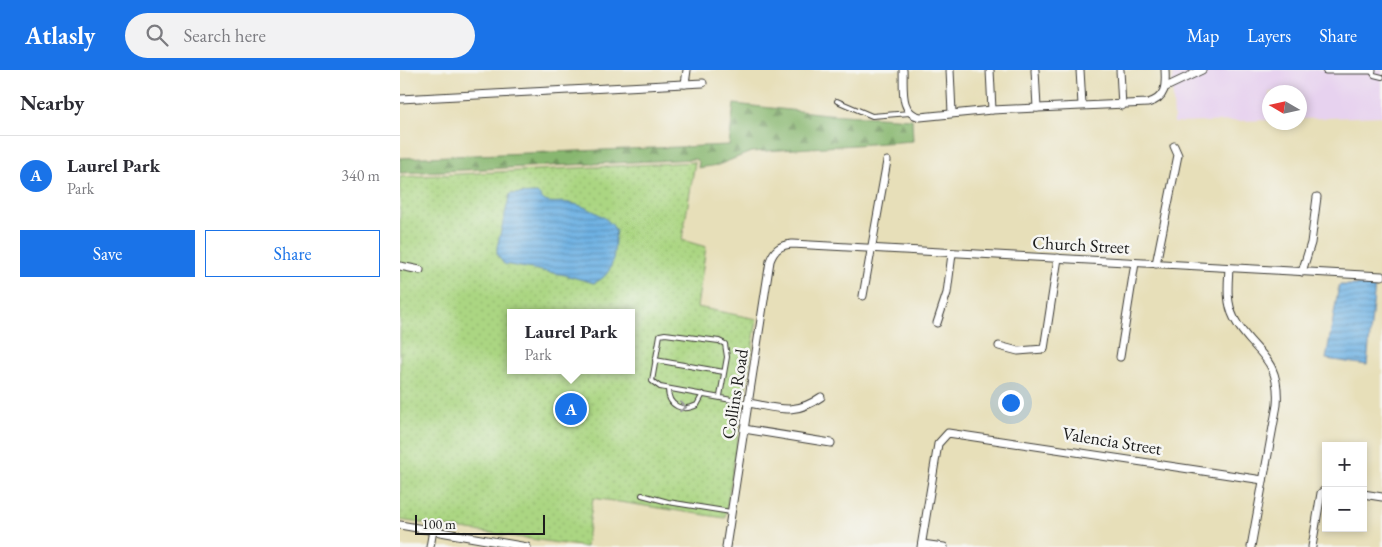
<!DOCTYPE html>
<meta charset="utf-8">
<style>
:root{--surface:#fff;--page:#f2f2f3;--text:#2b2b33;--muted:#7c7c81;--line:#e1e1e2;--accent:#1a73e8}
body{margin:0;font-family:"EB Garamond",serif;background:var(--page);color:var(--text)}
.controls{position:absolute;right:15px;bottom:15px;display:grid;overflow:hidden;border-radius:0px;box-shadow:0 2px 8px #0003}
.controls button{width:45px;height:45px;display:grid;place-items:center;padding:0;border:0;border-bottom:1px solid var(--line);background:var(--surface);color:var(--text);font:25px sans-serif}
.compass{position:absolute;left:862px;top:15px;width:45px;height:45px;border-radius:50%;background:var(--surface);box-shadow:0 2px 8px #0003;rotate:279deg}
.scale{position:absolute;left:15px;bottom:12px;width:130px;box-sizing:border-box;padding-left:5px;border:2px solid #1c1c1c;border-top:0;font-size:14px;line-height:18px;white-space:nowrap;color:#1c1c1c;-webkit-text-stroke:4px #f6f6f2;paint-order:stroke}
.you{position:absolute;left:610px;top:332px;width:18px;height:18px;margin:-12px;border:4px solid #fff;border-radius:50%;background:#1a73e8;box-shadow:0 0 0 8px #1a73e833}
.badge{display:grid;place-items:center;width:32px;height:32px;border-radius:50%;background:var(--accent);color:#fff;font-size:16px;font-weight:700}
.pin{position:absolute;translate:-50% -50%;border:2px solid #fff;box-shadow:0 1px 5px #0006}
.popup{position:absolute;left:107px;top:239px;width:128px;height:65px;box-sizing:border-box;display:grid;place-content:center;border-radius:0px;background:var(--surface);filter:drop-shadow(0 1px 4px #0005);font-size:16px;white-space:nowrap;color:var(--muted)}
.popup b{font-size:19px;color:var(--text)}
.popup::after{content:'';position:absolute;left:50%;top:100%;margin-left:-10px;border:10px solid transparent;border-top-color:var(--surface)}
.list{margin:0;padding:0;list-style:none}
h2{display:flex;justify-content:space-between;align-items:center;height:65px;margin:0;padding:0 20px;font-size:21px}
h2 small{font-size:16px;font-weight:400;color:var(--muted)}
.list li{display:grid;grid-template-columns:32px 1fr auto;gap:15px;align-items:center;box-sizing:border-box;height:80px;padding:0 20px;border-top:1px solid var(--line)}
.list b{display:block;font-size:19px;white-space:nowrap}
.list p{margin:0;font-size:16px;white-space:nowrap;color:var(--muted)}
.list em{font-size:16px;font-style:normal;color:var(--muted)}
.actions{display:flex;gap:10px;padding:15px 20px}
.actions a{flex:1;padding:11px 0;border:1px solid var(--accent);border-radius:0px;text-align:center;font-size:18px;color:var(--accent)}
.actions .main{background:var(--accent);color:#fff}
.icon{flex:none;width:28px;height:28px;fill:none;stroke:currentColor;stroke-width:2;stroke-linecap:round;stroke-linejoin:round}
.map{position:relative;flex:none;width:982px;height:477px;overflow:hidden}
header{display:flex;align-items:center;gap:30px;box-sizing:border-box;height:70px;padding:0 25px;background:var(--accent);color:#fff}
header strong{font-size:24px}
nav{display:flex;gap:28px;margin-inline-start:auto;font-size:18px}
.search{width:350px;height:45px;background:var(--page);display:flex;align-items:center;gap:12px;box-sizing:border-box;padding:0 18px;border-radius:28px;color:var(--muted);font-size:19px}
main{display:flex}
aside{flex:1;background:var(--surface)}
.map>svg:first-child{display:block}
.built{fill:#e7d2ef}
.forest{fill:url(#forest-firs);stroke:#526a46}
.park{fill:url(#park-dots);stroke:#64794f;fill-rule:evenodd}
.water{fill:url(#water-rules);stroke:#446680}
.lines{fill:none;stroke-linecap:round;stroke-linejoin:round}
.lane-casing{stroke:#3a3934;stroke-width:6}
.street-casing{stroke:#3a3934;stroke-width:9}
.lane{stroke:#fff;stroke-width:4}
.street{stroke:#fff;stroke-width:7}
.oneway{stroke:#999}
.labels{text-anchor:middle;stroke-width:5;stroke-linejoin:round;paint-order:stroke}
.street-label{font-size:18px;fill:#1c1c1c;stroke:#f6f6f2}
</style>
<header>
<strong>Atlasly</strong>
<div class="search"><svg class="icon" aria-label="search" viewBox="0 0 24 24"><circle cx="10" cy="10" r="6"/><path d="M15 15l6 6"/></svg>Search here</div>
<nav><a>Map</a><a>Layers</a><a>Share</a></nav>
</header>
<main>
<aside>
<h2>Nearby<small></small></h2>
<ul class="list">
<li><span class="badge">A</span><div><b>Laurel Park</b><p>Park</p></div><em>340 m</em></li>
</ul>
<div class="actions"><a class="main">Save</a><a>Share</a></div>
</aside>
<div class="map">
<svg width="982" height="477" viewBox="0 0 982 477">
<defs>
<pattern id="forest-firs" width="22" height="20" patternUnits="userSpaceOnUse" patternTransform="scale(1.25)"><rect width="22" height="20" fill="#88b770"/><path d="M5 1l3.5 6h-7zM16 11l3.5 6h-7z" fill="#6e945b"/></pattern>
<pattern id="park-dots" width="8" height="8" patternUnits="userSpaceOnUse" patternTransform="scale(1.25)"><rect width="8" height="8" fill="#abd682"/><path d="M2 2h.1M6 6h.1" fill="none" stroke="#93b770" stroke-width="1.8" stroke-linecap="round"/></pattern>
<pattern id="water-rules" width="6" height="5" patternUnits="userSpaceOnUse" patternTransform="scale(1.25)"><rect width="6" height="5" fill="#6db1e3"/><path d="M0 2.5h6" fill="none" stroke="#598fb7"/></pattern>
</defs>
<rect width="100%" height="100%" fill="#f6f6f2"/>
<filter id="ink" filterUnits="userSpaceOnUse"><feTurbulence type="fractalNoise" baseFrequency=".02" numOctaves="2"/><feDisplacementMap in="SourceGraphic" scale="10" xChannelSelector="R" yChannelSelector="G"/><feConvolveMatrix kernelMatrix="1 2 1 2 8 2 1 2 1" color-interpolation-filters="sRGB"/></filter>
<filter id="wash" filterUnits="userSpaceOnUse"><feTurbulence type="fractalNoise" baseFrequency=".0096" numOctaves="4" result="noise"/><feDisplacementMap in="SourceGraphic" scale="20" xChannelSelector="R" yChannelSelector="G"/><feGaussianBlur stdDeviation="1.12" result="paint"/><feColorMatrix in="noise" values="0 0 0 0 0 0 0 0 0 0 0 0 0 0 0 0 0 1.4 0 .05"/><feComposite in="paint" operator="in"/></filter>
<g filter="url(#wash)">
<rect width="100%" height="100%" fill="#e7dfb9"/>
<path class="built" d="M772 0H982V46L900 49 899 22H869V50L774 53Z"/>
<path class="forest" d="M334 34 427 44 512 49 513 71 351 82 318 95 298 98 299 92 295 89 0 103V88L329 75Z"/>
<path class="park" d="M295 92 282 170 306 177 297 237 357 249 325 448 193 428 186 477 0 450V107ZM111 243H231V300H111Z"/>
<g class="water">
<path d="M137 123C140 125 142 129 145 131 152 134 162 131 169 133 184 135 210 147 216 161 213 183 217 203 194 213L165 205 104 194 97 185V177L110 124Z"/>
<path d="M939 215H975L967 295 926 289Z"/>
</g>
</g>
<g filter="url(#ink)">
<g class="lines">
<g class="lane-casing">
<g id="lane">
<path d="M971 0 974 5 982 7"/>
<path d="M437 31 472 46 510 43"/>
<path d="M255 290 324 302"/>
<path d="M268 319C268 337 283 342 297 335L303 324"/>
<path d="M320 326 327 287 325 274 319 271 265 264 260 265 252 311 260 317 348 333"/>
<path d="M242 425 268 432 331 442"/>
</g>
</g>
<g class="street-casing">
<g id="street">
<path d="M503 0C504 17 499 43 520 47L592 40 748 33C766 28 766 16 765 0"/>
<path d="M550 0 552 43"/>
<path d="M590 0 592 40"/>
<path d="M635 0 637 38"/>
<path d="M680 0 682 35"/>
<path d="M720 0 722 36"/>
<path d="M926 0H972"/>
<path d="M285 14 287 0"/>
<path d="M766 17 802 0"/>
<path d="M0 29 303 13"/>
<path d="M756 194 778 85 774 76"/>
<path d="M0 196 20 200"/>
<path d="M829 198C828 215 826 232 834 248 852 283 881 285 877 335L851 477"/>
<path d="M902 202 911 173 917 127"/>
<path d="M463 226 487 91"/>
<path d="M537 253 547 223 552 184"/>
<path d="M599 276 618 281 644 279 658 188"/>
<path d="M720 287 735 193"/>
<path d="M348 333C379 338 394 346 421 327"/>
<path d="M344 359 431 373"/>
<path d="M963 424 982 427"/>
<path d="M0 455 127 477"/>
<path d="M522 474 544 477"/>
<path d="M30 477 33 460"/>
<path d="M326 477 370 191C374 180 380 175 392 174L982 206"/>
<path d="M521 477 538 374 548 363 863 410"/>
<path d="M912 477 921 423 926 419"/>
</g>
</g>
<use href="#lane" class="lane"/>
<use href="#street" class="street"/>
</g>
<defs><path id="oneway-chevron" d="M-2-3.5L2.5 0L-2 3.5" fill="none" stroke-width="1.6" stroke-linecap="round" stroke-linejoin="round" transform="scale(1.25)"/></defs>
<use class="oneway" href="#oneway-chevron" transform="translate(283 337) rotate(6)"/>
</g>
<g class="labels">
<g class="street-label">
<text transform="translate(681 175) rotate(3)" y="6">Church Street</text>
<text transform="translate(335 324) rotate(-81)" y="6">Collins Road</text>
<text transform="translate(712 371) rotate(9)" y="6">Valencia Street</text>
</g>
</g>
</svg>
<div class="controls">
<button>+</button>
<button>−</button>
</div>
<svg class="compass" viewBox="-18 -18 36 36"><path d="M0-13l5 13h-10z" fill="#e53935"/><path d="M0 13l5-13h-10z" fill="#7c7c81"/></svg>
<div class="scale">100 m</div>
<div class="you"></div>
<div class="pin badge" style="left:171px;top:339px">A</div>
<div class="popup"><b>Laurel Park</b>Park</div>
</div>
</main>
